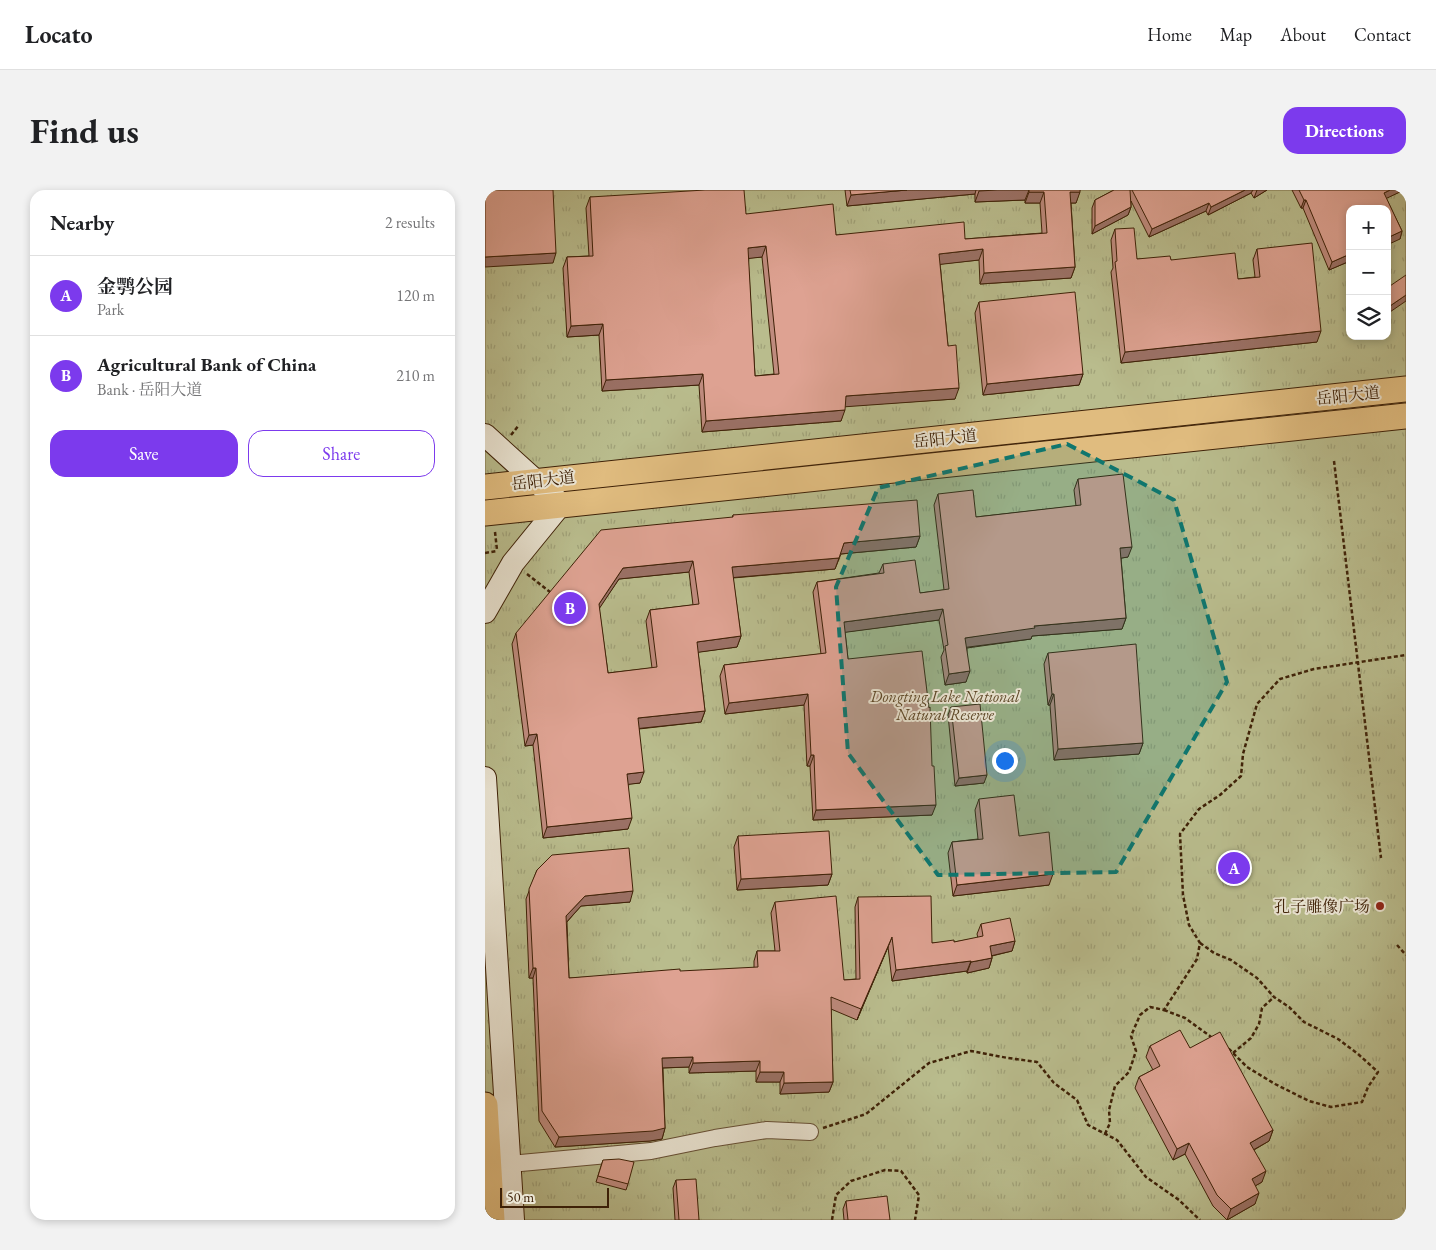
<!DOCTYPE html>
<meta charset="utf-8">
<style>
:root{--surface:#fff;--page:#f2f2f2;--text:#202124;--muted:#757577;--line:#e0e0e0;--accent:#7c3aed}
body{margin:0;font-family:"EB Garamond","Noto Serif SC",serif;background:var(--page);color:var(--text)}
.controls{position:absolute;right:15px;top:15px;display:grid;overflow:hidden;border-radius:10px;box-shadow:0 2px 8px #0003}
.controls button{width:45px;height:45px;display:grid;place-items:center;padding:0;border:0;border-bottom:1px solid var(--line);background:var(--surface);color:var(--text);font:25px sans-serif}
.scale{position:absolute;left:15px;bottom:12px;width:109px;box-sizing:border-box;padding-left:5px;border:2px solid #3e2107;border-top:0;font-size:14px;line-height:18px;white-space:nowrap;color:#3e2107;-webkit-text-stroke:4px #ebe6d5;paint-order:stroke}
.you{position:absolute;left:519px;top:570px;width:18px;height:18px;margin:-12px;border:4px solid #fff;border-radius:50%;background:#1a73e8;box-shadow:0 0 0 8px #1a73e833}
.badge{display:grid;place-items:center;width:32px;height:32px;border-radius:50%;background:var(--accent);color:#fff;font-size:16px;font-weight:700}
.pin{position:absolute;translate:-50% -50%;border:2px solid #fff;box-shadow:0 1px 5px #0006}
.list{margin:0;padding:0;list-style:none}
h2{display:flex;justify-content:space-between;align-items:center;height:65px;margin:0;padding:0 20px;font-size:21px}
h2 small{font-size:16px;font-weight:400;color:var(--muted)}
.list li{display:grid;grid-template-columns:32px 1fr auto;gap:15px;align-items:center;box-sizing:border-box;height:80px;padding:0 20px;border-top:1px solid var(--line)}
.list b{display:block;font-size:19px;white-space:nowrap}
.list p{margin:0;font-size:16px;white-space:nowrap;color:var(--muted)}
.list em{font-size:16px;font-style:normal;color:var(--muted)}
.actions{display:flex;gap:10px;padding:15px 20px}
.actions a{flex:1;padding:11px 0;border:1px solid var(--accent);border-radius:15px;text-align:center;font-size:18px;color:var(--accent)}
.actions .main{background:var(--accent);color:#fff}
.icon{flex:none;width:28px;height:28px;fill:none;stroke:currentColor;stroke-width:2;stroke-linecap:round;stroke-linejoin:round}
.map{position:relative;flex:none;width:921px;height:1030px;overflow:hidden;border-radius:15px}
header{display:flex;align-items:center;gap:30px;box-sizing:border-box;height:70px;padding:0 25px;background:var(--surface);border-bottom:1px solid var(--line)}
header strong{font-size:24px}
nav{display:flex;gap:28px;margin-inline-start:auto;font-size:18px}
.intro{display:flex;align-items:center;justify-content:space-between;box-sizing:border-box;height:120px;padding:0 30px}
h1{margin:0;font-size:35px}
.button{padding:12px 22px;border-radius:15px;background:var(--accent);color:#fff;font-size:18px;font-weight:700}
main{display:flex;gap:30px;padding:0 30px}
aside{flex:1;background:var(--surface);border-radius:15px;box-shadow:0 2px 8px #0003}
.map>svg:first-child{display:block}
.park{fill:url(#park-tufts);stroke:#7c6e4a;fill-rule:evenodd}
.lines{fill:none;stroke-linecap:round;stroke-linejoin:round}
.street-casing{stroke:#664f35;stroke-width:18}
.secondary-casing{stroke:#3e2107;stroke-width:24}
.primary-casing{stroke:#3e2107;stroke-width:27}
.path{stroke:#3e2107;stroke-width:2.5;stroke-dasharray:4 2.5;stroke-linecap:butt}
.street{stroke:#ebe6d5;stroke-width:16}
.secondary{stroke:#ebe6d5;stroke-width:22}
.primary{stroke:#e0bc7f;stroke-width:25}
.wall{fill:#bf8b7e;stroke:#3e2107;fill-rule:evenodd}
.shaded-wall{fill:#9b7166;stroke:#3e2107}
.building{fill:#dea292;stroke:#3e2107;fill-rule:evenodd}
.marked{fill:#0f766e;fill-opacity:0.2;stroke:#0f766e;stroke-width:4;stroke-dasharray:10 6;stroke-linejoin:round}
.poi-dot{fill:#8f2418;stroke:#ebe6d5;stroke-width:2}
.labels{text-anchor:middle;stroke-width:4;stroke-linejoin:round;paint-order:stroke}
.street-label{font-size:16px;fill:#3e2107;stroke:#ebe6d5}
.park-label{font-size:16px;font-style:italic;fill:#5d4828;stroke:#ebe6d5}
.poi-label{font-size:16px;fill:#3e2107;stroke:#ebe6d5;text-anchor:end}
</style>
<header>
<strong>Locato</strong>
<nav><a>Home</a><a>Map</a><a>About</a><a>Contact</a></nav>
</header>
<div class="intro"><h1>Find us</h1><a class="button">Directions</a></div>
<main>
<aside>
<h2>Nearby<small>2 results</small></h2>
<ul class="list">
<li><span class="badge">A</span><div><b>金鹗公园</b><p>Park</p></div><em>120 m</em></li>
<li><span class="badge">B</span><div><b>Agricultural Bank of China</b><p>Bank · 岳阳大道</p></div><em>210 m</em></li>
</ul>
<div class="actions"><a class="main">Save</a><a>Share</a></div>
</aside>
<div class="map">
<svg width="921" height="1030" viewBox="0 0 921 1030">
<defs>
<pattern id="park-tufts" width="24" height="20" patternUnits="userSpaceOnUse" patternTransform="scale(1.25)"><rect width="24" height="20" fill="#b9bc8d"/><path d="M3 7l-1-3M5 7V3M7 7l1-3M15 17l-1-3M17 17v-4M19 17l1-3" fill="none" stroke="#a0a178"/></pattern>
</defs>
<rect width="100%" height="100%" fill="#e0d8be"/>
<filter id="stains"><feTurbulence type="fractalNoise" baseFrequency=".004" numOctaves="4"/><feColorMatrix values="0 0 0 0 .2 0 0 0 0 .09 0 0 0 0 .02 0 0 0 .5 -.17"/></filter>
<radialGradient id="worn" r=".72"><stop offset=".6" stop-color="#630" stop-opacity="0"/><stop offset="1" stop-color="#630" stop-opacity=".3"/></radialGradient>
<path class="park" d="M0 0H921V1030H0ZM865 19H902V146H865Z"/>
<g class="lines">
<g class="street-casing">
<path id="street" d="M25 974 166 961 230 948 282 940 325 942"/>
</g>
<g class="secondary-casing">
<g id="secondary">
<path d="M0 245 76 314 28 373 0 422"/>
<path d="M0 588 28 1030"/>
</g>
</g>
<g class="primary-casing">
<g id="primary">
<path d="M0 297 921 199"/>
<path d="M0 323 921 226"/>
<path d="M0 915 7 1030"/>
</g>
</g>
<g class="path">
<path d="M26 245 34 235"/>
<path d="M849 271 896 668"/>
<path d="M10 342 12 360"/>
<path d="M0 363 12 361"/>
<path d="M42 384 65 402"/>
<path d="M715 753 729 763 746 770 772 788 789 807 804 817 819 832 853 849 873 864 893 882 883 897 877 912 846 917 824 911 790 894 762 877 742 857"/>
<path d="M912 755 921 765"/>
<path d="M679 820 700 828 729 849"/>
<path d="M748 863 766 848 774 834 777 818 789 807"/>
<path d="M338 938 381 924 444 873 486 861 523 868 552 872 569 893 592 910 603 935 632 950 661 987 694 1010 715 1030"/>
<path d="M620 944 625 933 624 920 630 896 644 882 651 861 646 846 655 825 665 817 679 820 712 769 715 753 704 735 698 705 695 644 714 619 735 605 756 586 758 564 772 514 795 489 829 479 921 465"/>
<path d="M347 1030 351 1005 366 991 400 980 416 981 434 1005 430 1030"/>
</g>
<use href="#street" class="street"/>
<use href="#secondary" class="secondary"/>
<use href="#primary" class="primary"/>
</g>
<g class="wall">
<path d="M360 0H595L591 13H586L590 77 586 88 495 94 494 70 455 74 463 156 470 209 360 216 356 231 217 242 214 195 117 201 114 145 82 147 78 78 82 67 104 66 101 18 105 7 261 24 351 45 480 49 557 43 555 13H540V10L490 12V4L362 16ZM277 67 289 184 270 186 263 68Z"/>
<path d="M629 0H782L769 8 766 3 723 25 721 21 664 47 646 11V17L643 25 607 44V18L610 10Z"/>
<path d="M807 0H921V7L919 0 901 8 917 41 915 49 865 19V71L844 80 818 18H816Z"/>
<path d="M630 39 652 69 686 70 753 89 770 87 768 70 772 59 832 152 636 173 626 82 628 78 626 50Z"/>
<path d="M494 112 598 184 594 195 498 205 490 123Z"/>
<path d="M593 289 643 367 636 368 641 428 637 439 547 446 546 449 482 458 481 492 460 495 456 467 459 460 454 430 360 442 363 469 447 625 328 630 325 576H322L319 515 240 524 235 486 239 475 336 464 328 402 332 392 394 383 398 374 435 403 459 400 449 315 453 304 491 327 591 316 589 300Z"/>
<path d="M248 325 435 346 431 357 356 364 350 379 248 388 256 446 252 457 213 462 220 521 216 532 154 539 155 593 143 594V639L58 648 48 555 40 556 27 454 31 443 247 328ZM204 382 208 415 165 420 161 431 167 478 123 483 114 418 134 389Z"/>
<path d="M563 463 658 553 654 564 569 570 565 515H563L559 474Z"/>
<path d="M466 517 499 593 470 596 463 525Z"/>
<path d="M494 609 534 646 564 695 468 706 463 663 467 652 493 649 490 620Z"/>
<path d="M253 646 347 684 343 695 252 700 249 657Z"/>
<path d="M52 680 145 712 96 716 82 732 84 788 269 778V771L272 761H290L286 723 290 712 359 790 371 789 370 717 373 707 447 753 469 752 493 748 492 744 496 734 530 751 527 761 507 766V768L504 778 482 783V781L407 791 403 757 372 830 346 819 348 892 344 902 295 904V892H271V881L204 883V877L178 878 180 938 177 949 165 951 70 957 54 931 48 788H44L41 709Z"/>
<path d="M665 856 705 858 788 940 784 951 769 960 777 992 770 996V1014L742 1030 728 1016 700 964 688 970 650 898 654 887 668 880 661 867Z"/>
<path d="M118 970 143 994 141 1000 111 992Z"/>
<path d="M191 990 214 1030H190L188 998Z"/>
<path d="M361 1011 405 1030H359L358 1019Z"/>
</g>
<g class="shaded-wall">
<path d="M422 0H491L490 4 362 16 366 5Z"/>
<path d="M512 0H544L540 10 490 12 494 1Z"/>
<path d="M760 0H768L766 3 723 25 726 17Z"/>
<path d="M772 0H782L769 8Z"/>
<path d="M905 0H919L896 11 899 3Z"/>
<path d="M544 2H559L555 13H540Z"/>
<path d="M585 2H595L591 13H581Z"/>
<path d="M819 10H821L818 18H816Z"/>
<path d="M724 13 721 21 664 47 667 39Z"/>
<path d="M646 17 643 25 607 44 610 36Z"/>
<path d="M917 41 915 49 902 55V48Z"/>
<path d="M281 56 277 67 259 69 263 58Z"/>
<path d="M498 59 494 70 450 75 454 64Z"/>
<path d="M71 63 68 73 0 77V67Z"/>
<path d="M865 64V71L844 80 847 72Z"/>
<path d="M590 77 586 88 495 94 499 83Z"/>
<path d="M921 105V111L902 124V118Z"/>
<path d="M118 134 114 145 82 147 86 136Z"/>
<path d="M836 141 832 152 636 173 640 162Z"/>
<path d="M218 184 214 195 117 201 121 190Z"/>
<path d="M598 184 594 195 498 205 502 194Z"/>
<path d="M474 198 470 209 357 217 361 206Z"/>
<path d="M360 220 356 231 217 242 221 231Z"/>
<path d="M435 346 431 357 355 364 359 353Z"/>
<path d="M647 357 643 367 631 369 635 358Z"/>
<path d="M354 368 350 379 243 388 247 377Z"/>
<path d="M208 371 204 382 134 389 110 425 114 414 138 378Z"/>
<path d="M458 419 454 430 355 443 359 432Z"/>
<path d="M641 428 637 439 547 446 546 449 476 458 480 448 549 436Z"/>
<path d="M256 446 252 457 208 463 212 452Z"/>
<path d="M485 481 481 492 460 495 464 484Z"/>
<path d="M323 504 319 515 240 524 244 513Z"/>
<path d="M567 504H569L565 515H563Z"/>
<path d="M220 521 216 532 149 539 153 528Z"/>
<path d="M52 544 48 555 40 556 44 545Z"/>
<path d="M658 553 654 564 569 570 573 559Z"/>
<path d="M326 565H329L325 576H322Z"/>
<path d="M159 582 155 593 138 595 142 584Z"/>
<path d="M502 585 499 593 470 596 474 588Z"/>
<path d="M451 615 447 625 328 630 331 620Z"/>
<path d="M147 628 143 639 58 648 62 637Z"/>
<path d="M347 684 343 695 252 700 256 689Z"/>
<path d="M568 684 564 695 468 706 472 695Z"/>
<path d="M148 701 145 712 96 716 78 736 81 726 100 706Z"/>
<path d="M407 747 403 757 372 830 376 819Z"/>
<path d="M530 751 527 761 501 767 505 756Z"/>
<path d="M507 768 504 778 482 783 486 772Z"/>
<path d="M486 771 482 781 407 791 411 780Z"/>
<path d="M48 778H51L48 788H44Z"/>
<path d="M208 867 204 877 174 878 177 868Z"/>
<path d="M275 871 271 881 204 883 208 873Z"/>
<path d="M275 882H299L295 892H271Z"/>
<path d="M348 892 344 902 295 904 299 893Z"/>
<path d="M180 938 177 949 165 951 70 957 74 947Z"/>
<path d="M788 940 784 951 761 964 765 953Z"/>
<path d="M704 953 700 964 688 970 692 959Z"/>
<path d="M781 981 777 992 763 1000 767 989Z"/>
<path d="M774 1003 770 1014 742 1030 746 1019Z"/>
</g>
<g class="building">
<path d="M0 0H68L71 63 0 67Z"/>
<path d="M220 0H259L261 24 348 14 351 45 479 32 480 49 562 43 559 2H544V0H595V2H585L590 77 499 83 498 59 454 64 463 156 471 155 474 198 361 206 360 220 221 231 218 184 121 190 118 134 86 136 82 67 108 66 105 7ZM281 56 294 184 270 186 263 58Z"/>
<path d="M365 0H422L366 5Z"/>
<path d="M629 0H645L646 17 610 36V10Z"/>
<path d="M647 0H760L726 17 724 13 667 39Z"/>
<path d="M814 0H905L899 3 917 41 902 48V19H865V64L847 72 821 10H819Z"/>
<path d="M649 38 652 69 685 66 686 70 750 63 753 89 775 87 772 59 827 53 836 141 640 162 630 72 632 71 630 39Z"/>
<path d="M921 85V105L902 118V98Z"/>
<path d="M590 102 598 184 502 194 494 112Z"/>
<path d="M638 284 647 357 635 358 641 428 549 436 550 438 480 448 485 481 464 484 460 456 463 455 458 419 359 432 363 469 437 461 444 518 445 517 447 576H449L451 615 331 620 329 565H326L323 504 244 513 239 475 341 463 332 392 399 383 398 374 430 370 435 403 464 399 453 304 488 300 491 327 596 315 593 289Z"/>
<path d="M432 310 435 346 359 353 354 368 247 377 256 446 212 452 220 521 153 528 159 582 142 584 147 628 62 637 52 544 44 545 31 443 116 340 248 327V325ZM208 371 214 414 165 420 172 477 123 483 114 414 138 378Z"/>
<path d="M651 454 658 553 573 559 569 504H567L563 463Z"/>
<path d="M495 514 502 585 474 588 466 517Z"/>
<path d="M529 605 534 646 564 642 568 684 472 695 467 652 498 649 494 609Z"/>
<path d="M344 641 347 684 256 689 253 646Z"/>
<path d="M144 658 148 701 100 706 81 726 84 788 195 779V781L273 777 272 761H295L290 712 351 706 359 790 375 789 373 707 446 706 447 753 469 750V752L498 746 496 734 525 728 530 751 505 756 507 768 486 772V771L411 780 407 747 376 819 346 807 348 892 299 893V882H275V871L208 873V867L177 868 180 938 168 941 74 947 57 921 51 778H48L44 699 52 680 67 665Z"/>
<path d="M695 840 705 858 735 842 788 940 765 953 781 981 767 989 774 1003 746 1019 732 1005 704 953 692 959 654 887 675 876 665 856Z"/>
<path d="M134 969 149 972 143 994 113 986 118 970Z"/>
<path d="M211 989 214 1030H194L191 990Z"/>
<path d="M402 1006 405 1030H363L361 1011Z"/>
</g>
<path class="marked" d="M582 254 689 310 742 492 631 682 453 685 363 563 351 397 393 298Z"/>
<circle class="poi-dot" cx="895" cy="716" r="5"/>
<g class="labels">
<g class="street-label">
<text transform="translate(863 205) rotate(-6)" y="6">岳阳大道</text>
<text transform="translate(460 248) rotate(-6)" y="6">岳阳大道</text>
<text transform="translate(58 290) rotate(-7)" y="6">岳阳大道</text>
</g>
<g class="park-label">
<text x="460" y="512">Dongting Lake National<tspan x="460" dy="18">Natural Reserve</tspan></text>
</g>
<g class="poi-label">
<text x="885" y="722">孔子雕像广场</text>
</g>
</g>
<rect width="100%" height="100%" filter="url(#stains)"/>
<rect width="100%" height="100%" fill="url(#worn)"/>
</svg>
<div class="controls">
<button>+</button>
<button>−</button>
<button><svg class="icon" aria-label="layers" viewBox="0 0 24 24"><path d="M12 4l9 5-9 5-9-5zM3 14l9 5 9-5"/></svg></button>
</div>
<div class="scale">50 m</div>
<div class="you"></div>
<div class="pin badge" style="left:749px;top:678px">A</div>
<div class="pin badge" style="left:85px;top:418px">B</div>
</div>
</main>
